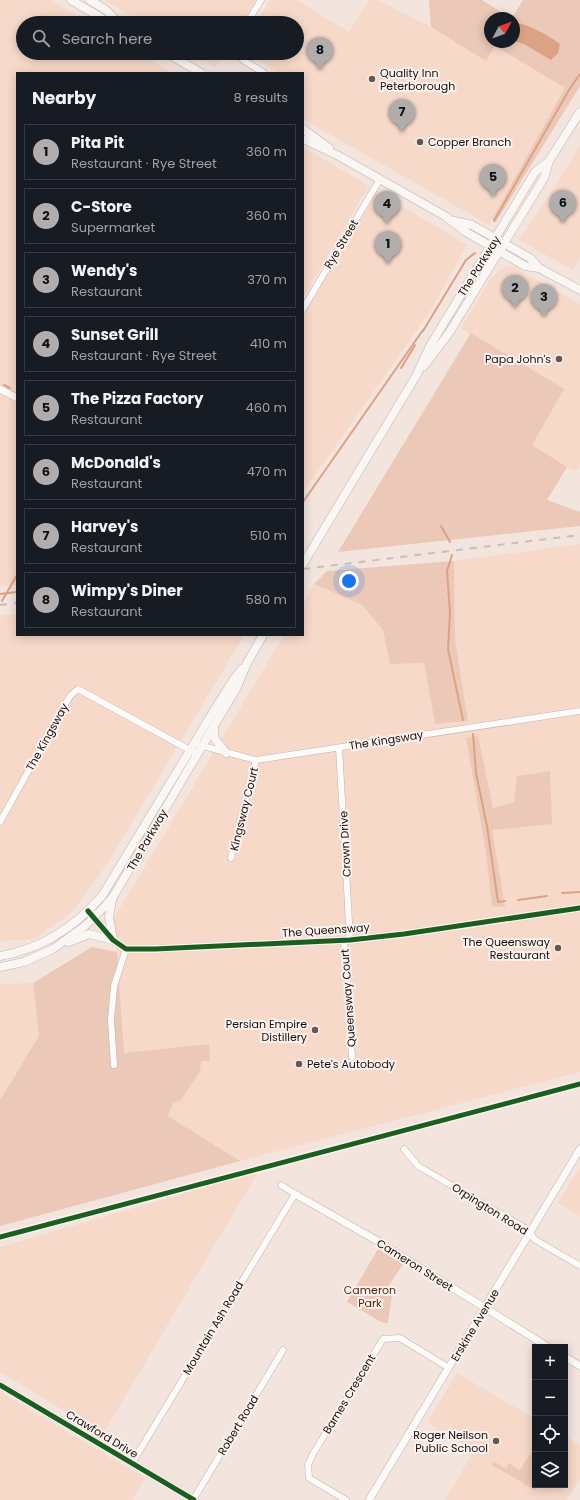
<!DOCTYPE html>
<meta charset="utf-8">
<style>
:root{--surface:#171b24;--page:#242831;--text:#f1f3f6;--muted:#9ea1a6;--line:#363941;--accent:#b2adad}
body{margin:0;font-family:Poppins,sans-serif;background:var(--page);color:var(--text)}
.controls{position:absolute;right:12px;bottom:12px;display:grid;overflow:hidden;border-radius:0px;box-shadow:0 2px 10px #0003}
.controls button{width:36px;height:36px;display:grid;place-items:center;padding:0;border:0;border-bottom:1px solid var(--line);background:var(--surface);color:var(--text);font:20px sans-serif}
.compass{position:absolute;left:484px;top:12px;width:36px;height:36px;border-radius:50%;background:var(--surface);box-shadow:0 2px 10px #0003;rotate:49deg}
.you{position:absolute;left:349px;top:581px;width:14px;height:14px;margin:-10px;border:3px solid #fff;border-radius:50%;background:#1a73e8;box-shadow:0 0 0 6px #1a73e833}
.badge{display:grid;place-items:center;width:26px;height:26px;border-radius:50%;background:var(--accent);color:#111;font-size:13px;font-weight:700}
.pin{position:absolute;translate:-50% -33px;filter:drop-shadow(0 1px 2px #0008)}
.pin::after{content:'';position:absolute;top:21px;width:14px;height:12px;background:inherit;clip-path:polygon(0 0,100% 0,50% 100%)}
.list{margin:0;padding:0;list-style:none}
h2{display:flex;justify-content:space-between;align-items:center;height:52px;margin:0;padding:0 16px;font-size:17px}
h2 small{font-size:13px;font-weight:400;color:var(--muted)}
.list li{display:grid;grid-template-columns:26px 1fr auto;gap:12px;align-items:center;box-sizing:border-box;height:56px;margin:0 8px 8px;padding:0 8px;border:1px solid var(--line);border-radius:0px}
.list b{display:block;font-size:15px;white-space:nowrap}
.list p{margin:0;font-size:13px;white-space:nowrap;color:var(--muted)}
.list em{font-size:13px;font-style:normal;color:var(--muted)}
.icon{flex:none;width:22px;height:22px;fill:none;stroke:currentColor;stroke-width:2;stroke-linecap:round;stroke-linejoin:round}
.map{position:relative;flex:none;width:580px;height:1500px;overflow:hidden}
.search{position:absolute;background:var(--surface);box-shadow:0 2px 10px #0003;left:16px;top:16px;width:288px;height:44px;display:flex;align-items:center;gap:10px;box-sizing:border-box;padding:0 14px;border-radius:22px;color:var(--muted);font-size:15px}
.panel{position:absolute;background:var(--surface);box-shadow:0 2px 10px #0003;left:16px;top:72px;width:288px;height:564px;border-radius:0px}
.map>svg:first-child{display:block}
.built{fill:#f7d9ca}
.green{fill:#ebc8b7}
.water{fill:#dca285}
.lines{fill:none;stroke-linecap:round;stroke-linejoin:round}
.stream{stroke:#dca285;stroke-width:2}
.minor-casing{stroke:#c0b3ad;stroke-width:7}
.tertiary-casing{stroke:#c0b3ad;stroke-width:8}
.secondary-casing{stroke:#c0b3ad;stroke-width:9}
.minor{stroke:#fdfbfa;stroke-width:6}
.tertiary{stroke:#fdfbfa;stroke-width:7}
.secondary{stroke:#faf6f4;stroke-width:8}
.rail{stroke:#c5c0be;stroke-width:2;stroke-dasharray:7 7;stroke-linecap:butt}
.cycleway-casing{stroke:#faf2ef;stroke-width:8}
.cycleway{stroke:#1b5e20;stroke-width:5}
.poi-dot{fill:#655853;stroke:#faf2ef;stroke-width:1.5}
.labels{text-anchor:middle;stroke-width:4;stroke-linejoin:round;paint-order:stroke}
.poi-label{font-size:11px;fill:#190d08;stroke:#faf2ef;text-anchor:end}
.street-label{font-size:11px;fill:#190d08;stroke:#faf2ef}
.park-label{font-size:11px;fill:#552406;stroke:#faf2ef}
</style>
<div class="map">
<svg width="580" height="1500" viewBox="0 0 580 1500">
<rect width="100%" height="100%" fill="#f3e4dd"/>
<g class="built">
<path d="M0 0H51L89 23H23V53H139L171 73H17V585L0 586Z"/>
<path d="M104 0H256L242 23H143Z"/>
<path d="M270 0H296L349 32 369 0H378L431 27 486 61 495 46 565 88 489 225 303 119V73H278L248 53H297V23H257Z"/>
<path d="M193 53H224L216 67Z"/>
<path d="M580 145V259L573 270 519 240 549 196Z"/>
<path d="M303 147 369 186 303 298Z"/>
<path d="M377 191 467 245 431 310 303 492V306L308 308Z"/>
<path d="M511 266 580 304V465L577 470 574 471 567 467 532 446 503 352 461 328 492 277 503 268Z"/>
<path d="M580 544V1072L240 1161 168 1116 173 1103 201 1061 209 1044 124 1053 114 918 284 635H303V603L314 584 362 605 383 630 390 664 424 663 435 724 468 721 455 640 454 561Z"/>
<path d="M17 614V635H244L105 867 72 912 34 939 0 941V621L2 615Z"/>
<path d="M33 983 39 1036 0 1100V984Z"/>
<path d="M580 1167V1216L558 1203Z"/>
<path d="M258 1172 103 1434 0 1372V1247Z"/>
<path d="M457 1373 535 1419V1485H565V1436L580 1445V1479L567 1500H445L474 1451 427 1422Z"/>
<path d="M0 1392 145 1478 132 1500H0Z"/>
</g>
<g class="green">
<path d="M429 0H482L510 18H490V42H514V18H512L523 0H580V86L496 222 492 219 565 88 495 46 486 61 431 27Z"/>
<path d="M471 333 564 389 532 445 567 467 547 500 580 512V526L338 552Z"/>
<path d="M454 561 455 640 468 721 435 724 424 663 390 664 383 630 362 605 314 584 327 571Z"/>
<path d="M478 736 493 808 514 802 517 776 550 771 552 824 492 830 505 907 492 906 485 845 466 738Z"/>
<path d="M92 947 117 952 124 1053 209 1044 210 1061H201L200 1071 181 1100 173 1103 168 1116 240 1161 0 1226V1100L39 1036 33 983Z"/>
<path d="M378 1249 403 1264 386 1290 392 1295 388 1323H383L347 1302Z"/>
<path d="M530 1454 535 1458V1485H538L535 1490 492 1465 494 1461 506 1469 509 1463 520 1470Z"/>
</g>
<path class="water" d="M516 23C531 25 547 35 560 44L558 53 551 60 524 44 514 41V25Z"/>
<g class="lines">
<g class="stream">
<path d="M494 221 569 90 580 74"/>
<path d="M423 331 466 260 475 253"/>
<path d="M414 347 401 368 415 345"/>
<path d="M4 385 10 388"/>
<path d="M303 502 423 330"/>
<path d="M441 526 450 542"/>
<path d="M452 555 447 571 450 612 448 649 463 720"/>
<path d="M0 594 17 592"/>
<path d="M2 601 17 575"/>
<path d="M473 734 476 773 487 826 498 902 505 901"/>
<path d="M562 893 580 892"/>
<path d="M518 900 547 896"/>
</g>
<g class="minor-casing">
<g id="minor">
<path d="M247 23 261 0"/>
<path d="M239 53 243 60 264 73"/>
<path d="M303 309 380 179"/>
<path d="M199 745 256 760 580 711"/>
<path d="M339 748 350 940"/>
<path d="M0 822 70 696 78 689 197 754"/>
<path d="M231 858 256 760"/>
<path d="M344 940 352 1057"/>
<path d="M114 1065 111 1020 114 986 126 949"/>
<path d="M404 1149 418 1166 525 1228 530 1232 534 1239 580 1266"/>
<path d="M132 1463 295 1194 281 1185"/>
<path d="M193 1500 283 1350"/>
<path d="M346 1500 309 1478 308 1465 313 1454 383 1339 400 1338 449 1368"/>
</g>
</g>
<g class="tertiary-casing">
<g id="tertiary">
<path d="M0 389 17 398"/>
<path d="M88 911 113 940 126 949H155L350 940 404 934 580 908"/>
<path d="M295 1194 374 1239 548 1347"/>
<path d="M565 1357 580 1366"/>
<path d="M0 1385 194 1500"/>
<path d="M369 1500 580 1149"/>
</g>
</g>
<g class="secondary-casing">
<g id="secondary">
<path d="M71 0 110 23"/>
<path d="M90 0 106 10 119 23"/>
<path d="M167 53 201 73"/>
<path d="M303 129 329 148"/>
<path d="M303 139 337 155 445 216 466 232 525 266 539 268"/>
<path d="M454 221 472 225 530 258 539 268 580 290"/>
<path d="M424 366 449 333 544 178 549 161 580 112"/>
<path d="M303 564 416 376 430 346 535 172 549 161"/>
<path d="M214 726 215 739 226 753"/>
<path d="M112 900 109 917 113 940"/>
<path d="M69 942 89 934 113 940"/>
<path d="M0 956C41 949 75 927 102 896L207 722 233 680 242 669"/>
<path d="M0 967 24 962 53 949 85 926 105 906 113 897 237 687 247 663 263 635"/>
</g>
</g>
<use href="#minor" class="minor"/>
<use href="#tertiary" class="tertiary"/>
<use href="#secondary" class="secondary"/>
<g class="rail">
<path d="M303 569 580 535"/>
<path d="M0 605 17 603"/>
</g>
<g class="cycleway-casing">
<g id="cycleway">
<path d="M88 911 113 940 126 949H155L350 940 404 934 580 908"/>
<path d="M0 1237 580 1084"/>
<path d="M0 1385 194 1500"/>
</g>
</g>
<use href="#cycleway" class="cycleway"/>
</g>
<g class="poi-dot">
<circle cx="372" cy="79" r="4"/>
<circle cx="420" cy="142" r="4"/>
<circle cx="559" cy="359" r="4"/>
<circle cx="558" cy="948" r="4"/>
<circle cx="315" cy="1030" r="4"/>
<circle cx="299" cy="1064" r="4"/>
<circle cx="496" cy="1441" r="4"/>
</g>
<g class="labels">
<g class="poi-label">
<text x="380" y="77" text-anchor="start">Quality Inn<tspan x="380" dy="13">Peterborough</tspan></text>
<text x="428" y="146" text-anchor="start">Copper Branch</text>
<text x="551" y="363">Papa John's</text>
<text x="550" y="946">The Queensway<tspan x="550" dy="13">Restaurant</tspan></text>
<text x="307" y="1028">Persian Empire<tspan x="307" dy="13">Distillery</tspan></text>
<text x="307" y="1068" text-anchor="start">Pete's Autobody</text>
<text x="488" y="1439">Roger Neilson<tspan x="488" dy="13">Public School</tspan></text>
</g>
<g class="street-label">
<text transform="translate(341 244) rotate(-59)" y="4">Rye Street</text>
<text transform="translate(479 266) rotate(-58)" y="4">The Parkway</text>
<text transform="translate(47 737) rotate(-61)" y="4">The Kingsway</text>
<text transform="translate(386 740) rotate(-9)" y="4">The Kingsway</text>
<text transform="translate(244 809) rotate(-76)" y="4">Kingsway Court</text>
<text transform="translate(147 840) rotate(-60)" y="4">The Parkway</text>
<text transform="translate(345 844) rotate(-93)" y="4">Crown Drive</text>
<text transform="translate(326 930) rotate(-4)" y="4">The Queensway</text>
<text transform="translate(348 998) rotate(-94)" y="4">Queensway Court</text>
<text transform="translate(490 1209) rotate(32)" y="4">Orpington Road</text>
<text transform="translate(415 1265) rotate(32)" y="4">Cameron Street</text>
<text transform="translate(475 1325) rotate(-59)" y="4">Erskine Avenue</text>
<text transform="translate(213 1328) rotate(-59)" y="4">Mountain Ash Road</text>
<text transform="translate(349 1394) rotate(-59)" y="4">Barnes Crescent</text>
<text transform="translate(238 1425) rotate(-59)" y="4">Robert Road</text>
<text transform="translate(102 1434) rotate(31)" y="4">Crawford Drive</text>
</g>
<g class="park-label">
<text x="370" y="1294">Cameron<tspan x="370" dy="13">Park</tspan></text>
</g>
</g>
</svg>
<div class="controls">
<button>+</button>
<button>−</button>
<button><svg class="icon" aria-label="locate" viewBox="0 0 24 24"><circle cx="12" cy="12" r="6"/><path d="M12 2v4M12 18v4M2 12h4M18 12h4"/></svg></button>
<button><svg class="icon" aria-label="layers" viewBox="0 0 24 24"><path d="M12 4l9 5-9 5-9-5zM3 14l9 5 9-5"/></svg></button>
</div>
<svg class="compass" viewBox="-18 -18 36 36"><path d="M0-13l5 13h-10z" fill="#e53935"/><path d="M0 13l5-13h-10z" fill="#9ea1a6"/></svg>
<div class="you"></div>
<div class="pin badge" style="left:388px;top:264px">1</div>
<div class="pin badge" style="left:515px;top:308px">2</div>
<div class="pin badge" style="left:544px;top:317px">3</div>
<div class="pin badge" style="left:387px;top:224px">4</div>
<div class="pin badge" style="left:493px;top:197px">5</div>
<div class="pin badge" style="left:563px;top:223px">6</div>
<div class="pin badge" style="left:402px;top:132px">7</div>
<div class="pin badge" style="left:320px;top:70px">8</div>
<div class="search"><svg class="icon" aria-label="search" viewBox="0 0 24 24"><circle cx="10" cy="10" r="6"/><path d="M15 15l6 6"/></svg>Search here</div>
<section class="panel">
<h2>Nearby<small>8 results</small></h2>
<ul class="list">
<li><span class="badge">1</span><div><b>Pita Pit</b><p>Restaurant · Rye Street</p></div><em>360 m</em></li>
<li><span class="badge">2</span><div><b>C-Store</b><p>Supermarket</p></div><em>360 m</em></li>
<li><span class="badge">3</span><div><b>Wendy's</b><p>Restaurant</p></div><em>370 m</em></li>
<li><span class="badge">4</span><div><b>Sunset Grill</b><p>Restaurant · Rye Street</p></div><em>410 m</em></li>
<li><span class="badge">5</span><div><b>The Pizza Factory</b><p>Restaurant</p></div><em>460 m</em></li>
<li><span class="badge">6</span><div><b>McDonald's</b><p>Restaurant</p></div><em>470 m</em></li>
<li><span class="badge">7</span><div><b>Harvey's</b><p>Restaurant</p></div><em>510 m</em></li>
<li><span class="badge">8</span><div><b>Wimpy's Diner</b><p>Restaurant</p></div><em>580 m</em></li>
</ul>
</section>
</div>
